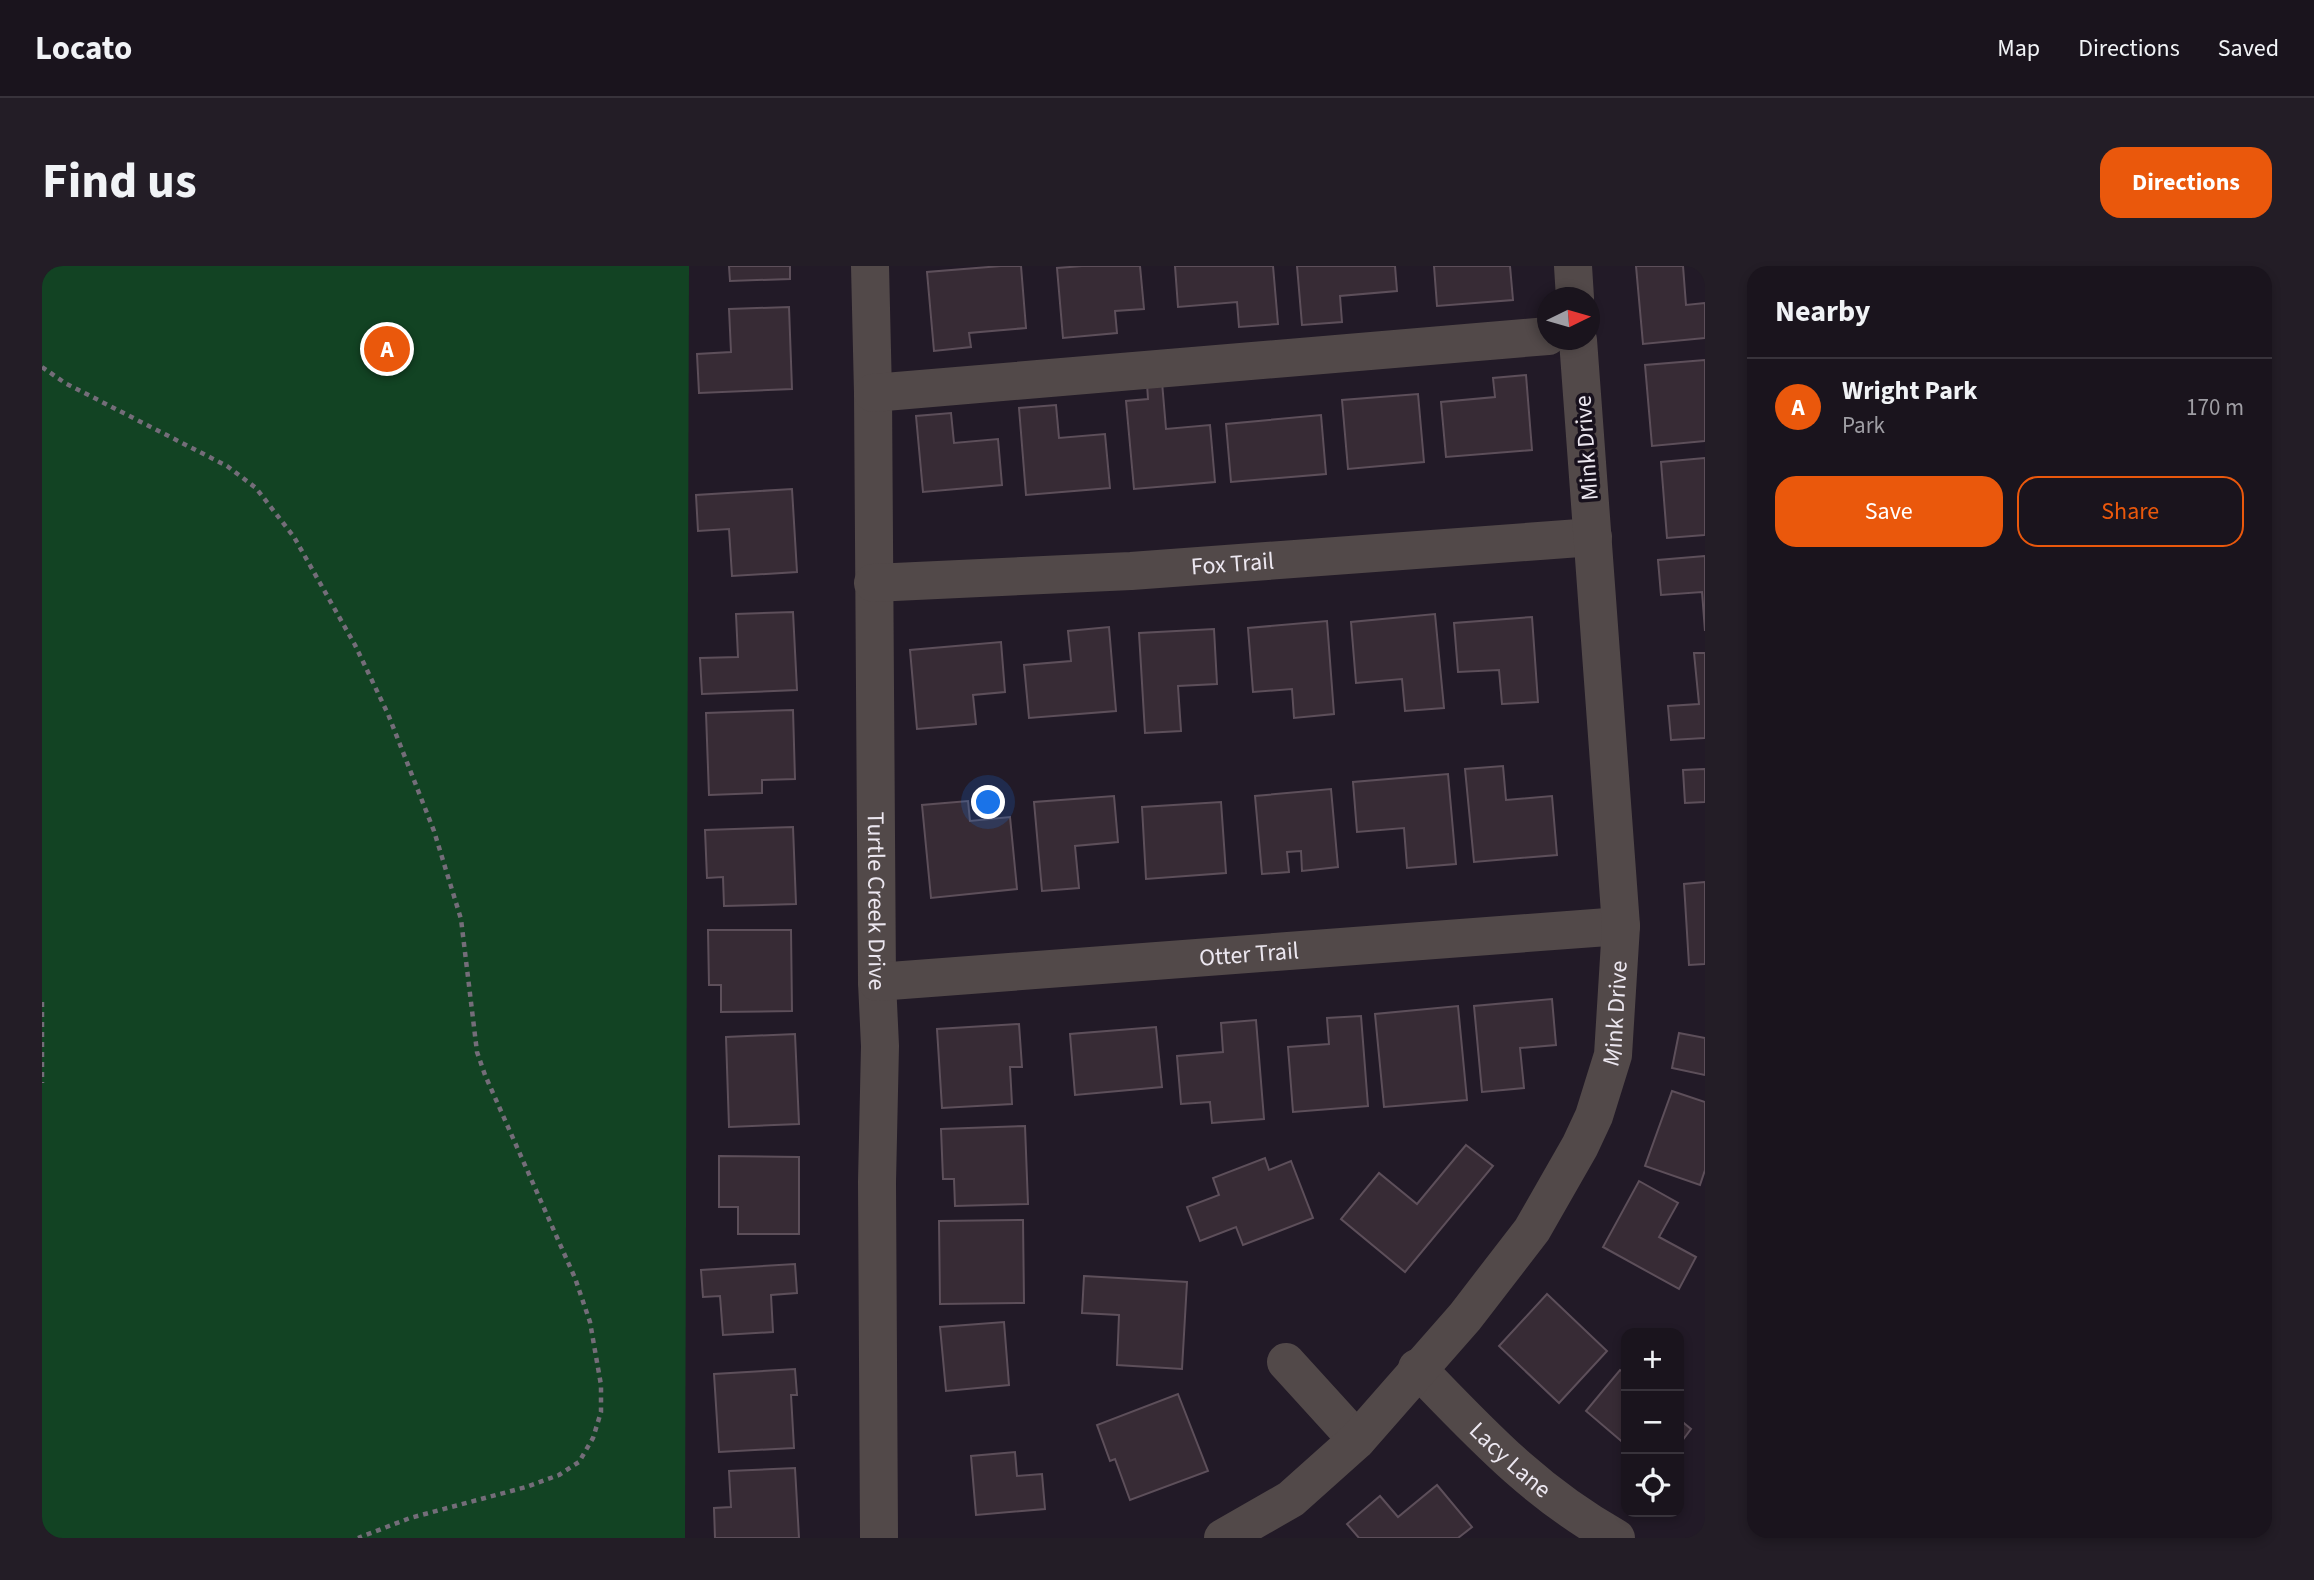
<!DOCTYPE html>
<meta charset="utf-8">
<style>
:root{--surface:#1a141d;--page:#231d26;--text:#f1f3f6;--muted:#9f9ea4;--line:#38333b;--accent:#ea580c}
body{margin:0;font-family:"Source Sans 3",sans-serif;background:var(--page);color:var(--text)}
.controls{position:absolute;right:21px;bottom:21px;display:grid;overflow:hidden;border-radius:14px;box-shadow:0 4px 10px #0003}
.controls button{width:63px;height:63px;display:grid;place-items:center;padding:0;border:0;border-bottom:2px solid var(--line);background:var(--surface);color:var(--text);font:35px sans-serif}
.compass{position:absolute;left:1495px;top:21px;width:63px;height:63px;border-radius:50%;background:var(--surface);box-shadow:0 4px 10px #0003;rotate:85deg}
.you{position:absolute;left:947px;top:537px;width:24px;height:24px;margin:-18px;border:5px solid #fff;border-radius:50%;background:#1a73e8;box-shadow:0 0 0 10px #1a73e833}
.badge{display:grid;place-items:center;width:46px;height:46px;border-radius:50%;background:var(--accent);color:#fff;font-size:23px;font-weight:700}
.pin{position:absolute;translate:-50% -50%;border:4px solid #fff;box-shadow:0 2px 7px #0006}
.list{margin:0;padding:0;list-style:none}
h2{display:flex;justify-content:space-between;align-items:center;height:91px;margin:0;padding:0 28px;font-size:30px}
h2 small{font-size:23px;font-weight:400;color:var(--muted)}
.list li{display:grid;grid-template-columns:46px 1fr auto;gap:21px;align-items:center;box-sizing:border-box;height:98px;padding:0 28px;border-top:2px solid var(--line)}
.list b{display:block;font-size:26px;white-space:nowrap}
.list p{margin:0;font-size:23px;white-space:nowrap;color:var(--muted)}
.list em{font-size:23px;font-style:normal;color:var(--muted)}
.actions{display:flex;gap:14px;padding:21px 28px}
.actions a{flex:1;padding:16px 0;border:2px solid var(--accent);border-radius:21px;text-align:center;font-size:24px;color:var(--accent)}
.actions .main{background:var(--accent);color:#fff}
.icon{flex:none;width:38px;height:38px;fill:none;stroke:currentColor;stroke-width:2;stroke-linecap:round;stroke-linejoin:round}
.map{position:relative;flex:none;width:1663px;height:1272px;overflow:hidden;border-radius:21px}
header{display:flex;align-items:center;gap:42px;box-sizing:border-box;height:98px;padding:0 35px;background:var(--surface);border-bottom:2px solid var(--line)}
header strong{font-size:33px}
nav{display:flex;gap:38px;margin-inline-start:auto;font-size:24px}
.intro{display:flex;align-items:center;justify-content:space-between;box-sizing:border-box;height:168px;padding:0 42px}
h1{margin:0;font-size:49px}
.button{padding:18px 32px;border-radius:21px;background:var(--accent);color:#fff;font-size:24px;font-weight:700}
main{display:flex;gap:42px;padding:0 42px}
aside{flex:1;background:var(--surface);border-radius:21px;box-shadow:0 4px 10px #0003}
.map>svg:first-child{display:block}
.green{fill:#124323}
.building{fill:#372b35;stroke:#5d4f5a;stroke-width:2}
.lines{fill:none;stroke-linecap:round;stroke-linejoin:round}
.path{stroke:#746d79;stroke-width:4.5;stroke-dasharray:5 5;stroke-linecap:butt}
.minor{stroke:#524949;stroke-width:38}
.labels{text-anchor:middle;stroke-width:7;stroke-linejoin:round;paint-order:stroke}
.street-label{font-size:24px;fill:#ece7f0;stroke:#18111d}
</style>
<header>
<strong>Locato</strong>
<nav><a>Map</a><a>Directions</a><a>Saved</a></nav>
</header>
<div class="intro"><h1>Find us</h1><a class="button">Directions</a></div>
<main>
<div class="map">
<svg width="1663" height="1272" viewBox="0 0 1663 1272">
<rect width="100%" height="100%" fill="#221a27"/>
<path class="green" d="M0 0H647L643 1272H0Z"/>
<g class="building">
<path d="M687 0H748V13L688 15Z"/>
<path d="M959 0H979L984 62 927 67 929 81 892 85 885 6Z"/>
<path d="M1040 0H1098L1102 43 1073 45 1075 67 1021 72 1015 2Z"/>
<path d="M1133 0H1231L1236 58 1197 61 1195 36 1136 41Z"/>
<path d="M1255 0H1353L1355 25 1298 30 1300 56 1260 59Z"/>
<path d="M1392 0H1468L1471 34 1395 40Z"/>
<path d="M1594 0H1641L1644 39 1663 37V72L1601 78Z"/>
<path d="M747 41 750 123 657 127 655 88 689 86 687 43Z"/>
<path d="M1663 94V175L1610 180 1603 99Z"/>
<path d="M1484 109 1490 184 1404 191 1399 136 1453 131 1451 112Z"/>
<path d="M1120 116 1124 163 1168 159 1173 216 1092 223 1084 135 1106 133 1105 118Z"/>
<path d="M1376 128 1382 196 1306 203 1300 134Z"/>
<path d="M1014 139 1017 172 1063 168 1068 222 984 229 977 142Z"/>
<path d="M909 147 912 177 956 173 960 219 881 226 874 150Z"/>
<path d="M1279 149 1284 208 1189 216 1184 158Z"/>
<path d="M1663 192V269L1625 272 1619 196Z"/>
<path d="M750 223 755 306 690 310 687 263 656 265 654 229Z"/>
<path d="M1663 290V365L1660 326 1619 329 1616 294Z"/>
<path d="M751 346 755 424 660 428 658 392 696 391 694 348Z"/>
<path d="M1393 348 1402 442 1363 445 1360 413 1314 417 1309 356Z"/>
<path d="M1490 351 1496 436 1460 438 1457 404 1416 406 1412 357Z"/>
<path d="M1285 355 1292 448 1252 452 1250 423 1211 426 1206 362Z"/>
<path d="M1067 361 1074 445 987 452 982 399 1029 395 1026 365Z"/>
<path d="M1172 363 1175 418 1136 420 1139 465 1103 467 1097 367Z"/>
<path d="M959 376 963 426 931 429 934 458 875 463 868 384Z"/>
<path d="M1652 387H1663V472L1629 474 1626 440 1657 438Z"/>
<path d="M751 444 753 513 720 514V527L667 529 664 447Z"/>
<path d="M1461 500 1464 534 1510 530 1515 589 1432 596 1423 503Z"/>
<path d="M1663 503V536L1643 537 1641 504Z"/>
<path d="M1406 508 1414 598 1365 602 1362 562 1315 566 1311 516Z"/>
<path d="M1289 523 1296 601 1260 605 1259 585 1245 586 1247 606 1220 608 1213 530Z"/>
<path d="M1072 530 1076 576 1033 580 1037 622 1000 625 992 536Z"/>
<path d="M926 535 928 555 968 551 975 623 889 632 880 539Z"/>
<path d="M1179 536 1184 607 1104 613 1100 541Z"/>
<path d="M751 561 754 638 682 640 681 611 665 612 663 564Z"/>
<path d="M1663 616V698L1647 699 1642 618Z"/>
<path d="M666 664H749L750 745 679 746V719H667Z"/>
<path d="M1510 733 1514 779 1478 782 1482 822 1440 826 1432 740Z"/>
<path d="M1416 740 1425 834 1342 841 1333 748Z"/>
<path d="M1319 750 1326 840 1251 846 1246 781 1287 778 1285 752Z"/>
<path d="M1214 754 1222 853 1170 857 1168 836 1139 838 1135 790 1181 786 1179 757Z"/>
<path d="M977 758 980 801H968L970 838 900 842 895 763Z"/>
<path d="M1114 761 1120 821 1033 829 1028 768Z"/>
<path d="M1637 767 1663 772V809L1630 802Z"/>
<path d="M753 768 757 858 687 861 684 771Z"/>
<path d="M1630 825 1663 836V904L1658 919 1603 900Z"/>
<path d="M983 860 986 938 913 940 912 913H901L899 863Z"/>
<path d="M1424 879 1451 900 1363 1006 1299 953 1337 907 1375 938Z"/>
<path d="M677 890 757 891V968H696V941H677Z"/>
<path d="M1223 892 1227 904 1249 895 1271 952 1201 979 1194 961 1158 975 1145 941 1177 929 1171 912Z"/>
<path d="M1597 915 1636 937 1617 971 1654 991 1637 1023 1561 981Z"/>
<path d="M981 954 982 1037 898 1038 897 955Z"/>
<path d="M753 998 755 1027 729 1029 731 1066 681 1069 678 1030 661 1031 659 1004Z"/>
<path d="M1042 1010 1145 1016 1140 1103 1075 1099 1077 1049 1040 1047Z"/>
<path d="M1505 1028 1565 1085 1517 1137 1457 1080Z"/>
<path d="M962 1056 967 1119 904 1125 898 1061Z"/>
<path d="M753 1103 755 1129H749L752 1182 677 1186 672 1108Z"/>
<path d="M1578 1104 1584 1108V1179L1544 1145Z"/>
<path d="M1136 1128 1166 1205 1088 1234 1073 1193 1068 1195 1055 1159Z"/>
<path d="M1637 1153 1649 1163 1637 1179Z"/>
<path d="M973 1186 975 1210 1000 1208 1003 1243 934 1249 929 1190Z"/>
<path d="M753 1202 757 1272H673L672 1242 689 1241 687 1205Z"/>
<path d="M1395 1219 1430 1261 1416 1272H1317L1305 1258 1338 1230 1356 1251Z"/>
</g>
<g class="lines">
<g class="path">
<path d="M0 101 23 117 185 200 214 222 252 271 313 379 346 448 392 565 419 653 435 786 443 809 533 1012 548 1056 559 1119V1146L551 1172 537 1196 517 1209 484 1221 368 1252 316 1272"/>
<path d="M0 736V817"/>
</g>
<g class="minor">
<path id="s1" d="M828 0 831 127 835 716 838 780 835 916 837 1272"/>
<path d="M1531 0 1533 32"/>
<path d="M831 127 1506 70"/>
<path id="s2" d="M831 317 1089 305 1551 271"/>
<path id="s3" d="M835 716 1579 660"/>
<path d="M1244 1096 1315 1174"/>
<path id="s4" d="M1375 1102C1440 1169 1492 1226 1574 1272"/>
<path id="s5" d="M1181 1272 1249 1233 1315 1174 1423 1051 1490 964 1538 880 1552 850 1571 789 1579 660 1536 74"/>
</g>
</g>
<g class="labels">
<g class="street-label">
<text transform="translate(1544 182) rotate(-94)" y="8">Mink Drive</text>
<text dy="8" stroke="none"><textPath href="#s2" startOffset="360">Fox Trail</textPath></text>
<text dy="8" stroke="none"><textPath href="#s1" startOffset="635">Turtle Creek Drive</textPath></text>
<text dy="8" stroke="none"><textPath href="#s3" startOffset="373">Otter Trail</textPath></text>
<text dy="8" stroke="none"><textPath href="#s5" startOffset="676">Mink Drive</textPath></text>
<text dy="8" stroke="none"><textPath href="#s4" startOffset="131">Lacy Lane</textPath></text>
</g>
</g>
</svg>
<div class="controls">
<button>+</button>
<button>−</button>
<button><svg class="icon" aria-label="locate" viewBox="0 0 24 24"><circle cx="12" cy="12" r="6"/><path d="M12 2v4M12 18v4M2 12h4M18 12h4"/></svg></button>
</div>
<svg class="compass" viewBox="-18 -18 36 36"><path d="M0-13l5 13h-10z" fill="#e53935"/><path d="M0 13l5-13h-10z" fill="#9f9ea4"/></svg>
<div class="you"></div>
<div class="pin badge" style="left:345px;top:83px">A</div>
</div>
<aside>
<h2>Nearby<small></small></h2>
<ul class="list">
<li><span class="badge">A</span><div><b>Wright Park</b><p>Park</p></div><em>170 m</em></li>
</ul>
<div class="actions"><a class="main">Save</a><a>Share</a></div>
</aside>
</main>
